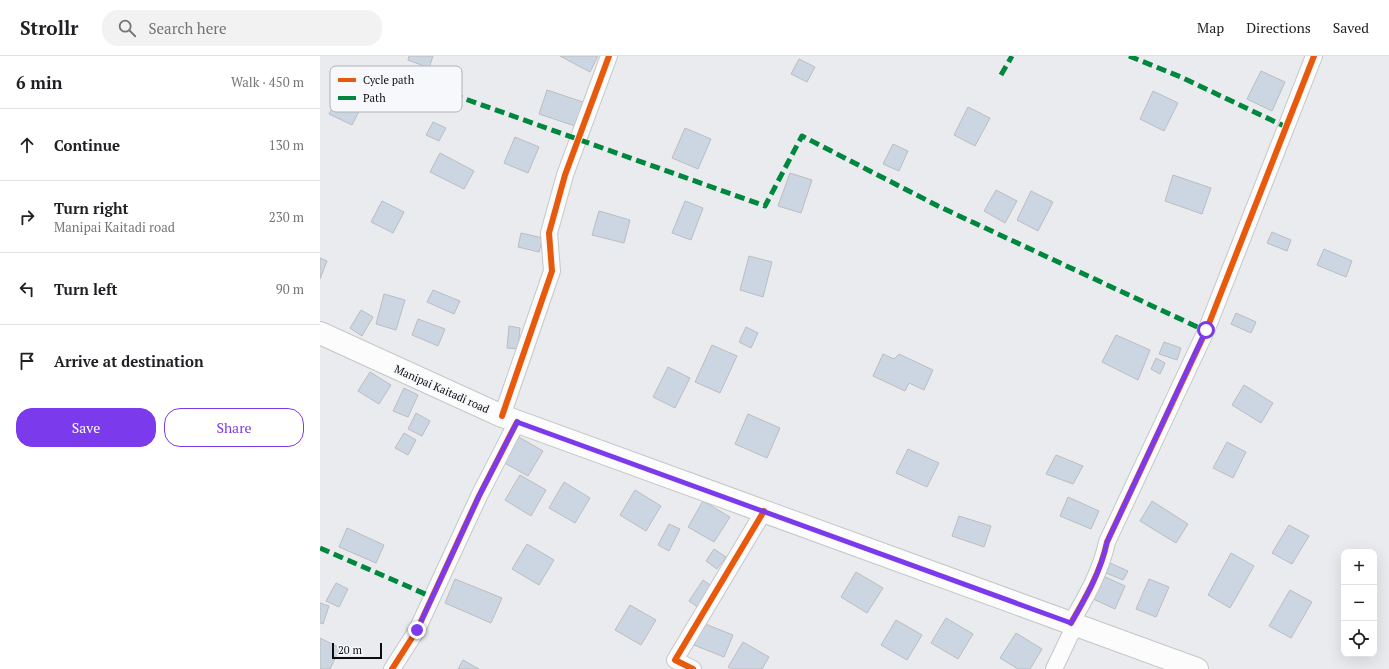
<!DOCTYPE html>
<meta charset="utf-8">
<style>
:root{--surface:#fff;--page:#f2f2f2;--text:#202124;--muted:#757577;--line:#e0e0e0;--accent:#7c3aed}
body{margin:0;font-family:"PT Serif",serif;background:var(--page);color:var(--text)}
.controls{position:absolute;right:12px;bottom:12px;display:grid;overflow:hidden;border-radius:8px;box-shadow:0 4px 16px #0002}
.controls button{width:36px;height:36px;display:grid;place-items:center;padding:0;border:0;border-bottom:1px solid var(--line);background:var(--surface);color:var(--text);font:20px sans-serif}
.scale{position:absolute;left:12px;bottom:10px;width:50px;box-sizing:border-box;padding-left:4px;border:2px solid #0c0d0f;border-top:0;font-size:11px;line-height:14px;white-space:nowrap;color:#0c0d0f;-webkit-text-stroke:3px #f6f8fc;paint-order:stroke}
.stop{position:absolute;width:12px;height:12px;margin:-9px;border:3px solid #7c3aed;border-radius:50%;background:#fff}
.stop.end{background:#7c3aed;border-color:#fff;box-shadow:0 1px 4px #0008}
.list{margin:0;padding:0;list-style:none}
h2{display:flex;justify-content:space-between;align-items:center;height:52px;margin:0;padding:0 16px;font-size:17px}
h2 small{font-size:13px;font-weight:400;color:var(--muted)}
.list li{display:grid;grid-template-columns:26px 1fr auto;gap:12px;align-items:center;box-sizing:border-box;height:72px;padding:0 16px;border-top:1px solid var(--line)}
.list b{display:block;font-size:15px;white-space:nowrap}
.list p{margin:0;font-size:13px;white-space:nowrap;color:var(--muted)}
.list em{font-size:13px;font-style:normal;color:var(--muted)}
.actions{display:flex;gap:8px;padding:12px 16px}
.actions a{flex:1;padding:9px 0;border:1px solid var(--accent);border-radius:16px;text-align:center;font-size:14px;color:var(--accent)}
.actions .main{background:var(--accent);color:#fff}
.icon{flex:none;width:22px;height:22px;fill:none;stroke:currentColor;stroke-width:2;stroke-linecap:round;stroke-linejoin:round}
.map{position:relative;flex:none;width:1069px;height:613px;overflow:hidden}
header{display:flex;align-items:center;gap:24px;box-sizing:border-box;height:56px;padding:0 20px;background:var(--surface);border-bottom:1px solid var(--line)}
header strong{font-size:19px}
nav{display:flex;gap:22px;margin-inline-start:auto;font-size:14px}
.search{width:280px;height:36px;background:var(--page);display:flex;align-items:center;gap:10px;box-sizing:border-box;padding:0 14px;border-radius:16px;color:var(--muted);font-size:15px}
main{display:flex}
aside{flex:1;background:var(--surface)}
.map>svg:first-child{display:block}
.building{fill:#ccd6e3;stroke:#bbbdbf}
.lines{fill:none;stroke-linecap:round;stroke-linejoin:round}
.street-casing{stroke:#c5c7c8;stroke-width:18}
.secondary-casing{stroke:#c5c7c8;stroke-width:24}
.street{stroke:#fcfcfc;stroke-width:16}
.secondary{stroke:#fcfcfc;stroke-width:22}
.quiet{stroke:#00873e;stroke-width:5;stroke-dasharray:10 5;stroke-linecap:butt}
.cycleway-casing{stroke:#f6f8fc;stroke-width:8}
.cycleway{stroke:#e8590c;stroke-width:6}
.route{stroke:#7c3aed;stroke-width:5}
.labels{text-anchor:middle;stroke-width:3;stroke-linejoin:round;paint-order:stroke}
.street-label{font-size:11px;fill:#0c0d0f;stroke:#f6f8fc}
.key{fill:#f6f8fc;stroke:#b0b2b5;stroke-width:1}
.key-label{font-size:11px;fill:#0c0d0f}
</style>
<header>
<strong>Strollr</strong>
<div class="search"><svg class="icon" aria-label="search" viewBox="0 0 24 24"><circle cx="10" cy="10" r="6"/><path d="M15 15l6 6"/></svg>Search here</div>
<nav><a>Map</a><a>Directions</a><a>Saved</a></nav>
</header>
<main>
<aside>
<h2>6 min<small>Walk · 450 m</small></h2>
<ul class="list">
<li><svg class="icon" aria-label="ahead" viewBox="0 0 24 24"><path d="M12 20V5M6 11l6-6 6 6"/></svg><div><b>Continue</b></div><em>130 m</em></li>
<li><svg class="icon" aria-label="right" viewBox="0 0 24 24"><path d="M7 20v-9h11M14 6l5 5-5 5"/></svg><div><b>Turn right</b><p>Manipai Kaitadi road</p></div><em>230 m</em></li>
<li><svg class="icon" aria-label="left" viewBox="0 0 24 24"><path d="M17 20v-9H6M10 6l-5 5 5 5"/></svg><div><b>Turn left</b></div><em>90 m</em></li>
<li><svg class="icon" aria-label="arrive" viewBox="0 0 24 24"><path d="M6 21V4h12l-3 4 3 4H6"/></svg><div><b>Arrive at destination</b></div></li>
</ul>
<div class="actions"><a class="main">Save</a><a>Share</a></div>
</aside>
<div class="map">
<svg width="1069" height="613" viewBox="0 0 1069 613">
<rect width="100%" height="100%" fill="#e9ebee"/>
<g class="building">
<path d="M89 0H113L109 12 88 4Z"/>
<path d="M240 0H278L270 16Z"/>
<path d="M479 3 495 11 487 26 471 18Z"/>
<path d="M941 15 965 26 952 55 927 43Z"/>
<path d="M23 32 45 43 32 69 9 58Z"/>
<path d="M227 34 266 47 258 71 219 58Z"/>
<path d="M833 35 858 47 844 75 820 63Z"/>
<path d="M648 51 670 62 655 90 634 79Z"/>
<path d="M113 66 126 72 119 85 106 79Z"/>
<path d="M365 72 391 83 378 113 352 102Z"/>
<path d="M195 81 219 91 208 117 184 107Z"/>
<path d="M573 88 588 95 579 115 563 108Z"/>
<path d="M120 97 154 115 144 133 110 116Z"/>
<path d="M470 117 492 124 481 157 458 150Z"/>
<path d="M853 119 891 132 882 158 845 145Z"/>
<path d="M676 134 697 145 685 167 664 155Z"/>
<path d="M711 135 733 146 718 175 697 164Z"/>
<path d="M62 145 84 156 73 177 51 166Z"/>
<path d="M365 145 383 152 371 184 352 177Z"/>
<path d="M279 155 310 164 304 187 272 179Z"/>
<path d="M952 176 971 184 967 195 947 187Z"/>
<path d="M201 177 223 182 219 196 198 191Z"/>
<path d="M1004 193 1032 205 1026 221 997 209Z"/>
<path d="M429 200 452 206 443 241 420 234Z"/>
<path d="M0 202 7 205 0 223Z"/>
<path d="M113 234 140 245 134 258 107 246Z"/>
<path d="M64 238 85 244 76 274 56 268Z"/>
<path d="M41 254 53 261 42 280 30 272Z"/>
<path d="M916 257 936 266 931 277 911 268Z"/>
<path d="M98 263 125 273 118 290 92 279Z"/>
<path d="M189 270 200 272 198 293 187 292Z"/>
<path d="M426 271 438 277 431 292 419 286Z"/>
<path d="M796 279 830 294 818 324 782 306Z"/>
<path d="M844 286 861 292 857 304 839 298Z"/>
<path d="M392 289 417 300 400 337 375 326Z"/>
<path d="M563 298 574 303 579 298 613 314 604 334 589 327 585 335 553 320Z"/>
<path d="M836 302 845 307 840 318 831 313Z"/>
<path d="M348 311 370 322 355 352 333 341Z"/>
<path d="M50 316 71 329 59 348 38 335Z"/>
<path d="M924 329 953 347 941 367 912 349Z"/>
<path d="M84 332 98 339 88 361 73 355Z"/>
<path d="M96 357 110 365 102 380 88 373Z"/>
<path d="M428 358 460 372 447 402 415 388Z"/>
<path d="M84 377 96 384 88 399 75 392Z"/>
<path d="M197 380 223 395 208 420 181 405Z"/>
<path d="M907 386 926 396 913 422 893 412Z"/>
<path d="M588 393 619 407 607 431 576 417Z"/>
<path d="M736 399 763 410 753 428 726 418Z"/>
<path d="M200 419 226 434 211 460 185 444Z"/>
<path d="M244 426 270 442 255 467 229 452Z"/>
<path d="M315 434 341 450 326 475 300 459Z"/>
<path d="M748 441 779 455 771 473 740 460Z"/>
<path d="M383 445 410 461 394 486 368 471Z"/>
<path d="M832 445 868 468 856 487 820 465Z"/>
<path d="M639 460 671 470 664 491 632 480Z"/>
<path d="M349 468 360 473 349 495 338 489Z"/>
<path d="M969 469 989 480 972 508 952 497Z"/>
<path d="M27 472 64 489 56 507 19 491Z"/>
<path d="M207 488 234 504 219 529 192 513Z"/>
<path d="M394 493 406 501 397 513 386 505Z"/>
<path d="M911 497 934 510 910 552 888 539Z"/>
<path d="M790 507 808 515 803 524 786 517Z"/>
<path d="M536 516 563 532 547 557 521 541Z"/>
<path d="M781 519 805 530 795 553 771 542Z"/>
<path d="M135 523 182 542 171 567 125 547Z"/>
<path d="M829 523 849 531 836 561 816 553Z"/>
<path d="M383 524 393 531 379 552 369 545Z"/>
<path d="M16 527 28 533 19 551 6 545Z"/>
<path d="M970 534 992 546 971 582 949 570Z"/>
<path d="M0 547 9 550 3 568 0 567Z"/>
<path d="M310 549 336 564 321 589 295 574Z"/>
<path d="M626 562 653 578 638 603 611 587Z"/>
<path d="M576 564 602 579 587 604 561 589Z"/>
<path d="M383 567 413 579 404 601 374 589Z"/>
<path d="M696 577 722 593 710 613H698L680 602Z"/>
<path d="M0 582 20 592 10 613H0Z"/>
<path d="M423 586 449 601 442 613H411L408 611Z"/>
<path d="M143 604 159 613H138Z"/>
</g>
<g class="lines">
<g class="street-casing">
<g id="street">
<path d="M182 360 232 215 229 177 245 119 289 0"/>
<path d="M751 567C766 541 781 515 787 486L886 275 994 0"/>
<path d="M72 613 97 574 159 440 197 366"/>
<path d="M373 613 355 604 444 455"/>
<path d="M734 613 755 569"/>
</g>
</g>
<g class="secondary-casing">
<path id="secondary" d="M0 277 182 360 877 613"/>
</g>
<use href="#street" class="street"/>
<use href="#secondary" class="secondary"/>
<g class="quiet">
<path d="M809 0 861 21 966 71"/>
<path d="M61 16 120 34 445 150 482 80 618 150 886 275"/>
<path d="M681 19 692 0"/>
<path d="M0 492 112 541"/>
</g>
<g class="cycleway-casing">
<g id="cycleway">
<path d="M182 360 232 215 229 177 245 119 289 0"/>
<path d="M751 567C766 541 781 515 787 486L886 275 994 0"/>
<path d="M72 613 97 574 159 440 197 366"/>
<path d="M373 613 355 604 444 455"/>
</g>
</g>
<use href="#cycleway" class="cycleway"/>
</g>
<g class="lines">
<path class="route" d="M97 574 159 440 197 366 751 567C766 541 781 515 787 486L886 274"/>
</g>
<g class="labels">
<g class="street-label">
<text transform="translate(122 333) rotate(24)" y="4">Manipai Kaitadi road</text>
</g>
</g>
<rect x="10" y="10" width="132" height="46" rx="6" class="key"/>
<rect x="18" y="22" width="18" height="4" fill="#e8590c"/>
<rect x="18" y="40" width="18" height="4" fill="#00873e"/>
<g class="key-label">
<text x="43" y="28">Cycle path</text>
<text x="43" y="46">Path</text>
</g>
</svg>
<div class="controls">
<button>+</button>
<button>−</button>
<button><svg class="icon" aria-label="locate" viewBox="0 0 24 24"><circle cx="12" cy="12" r="6"/><path d="M12 2v4M12 18v4M2 12h4M18 12h4"/></svg></button>
</div>
<div class="scale">20 m</div>
<div class="stop" style="left:886px;top:274px"></div>
<div class="stop end" style="left:97px;top:574px"></div>
</div>
</main>
